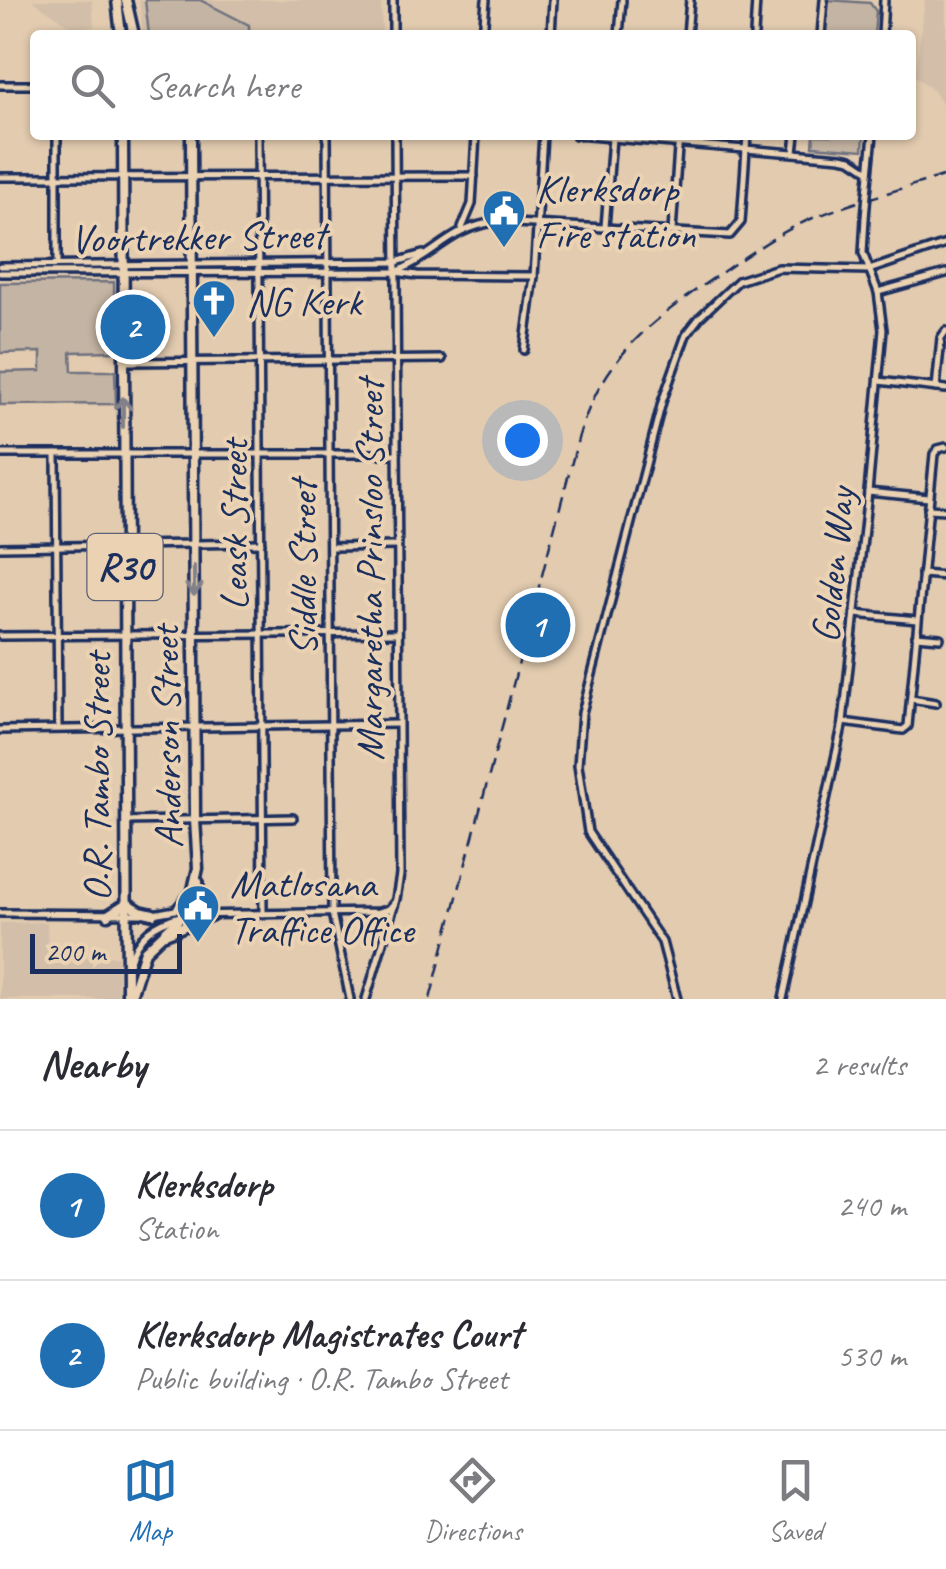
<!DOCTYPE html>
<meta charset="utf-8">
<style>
:root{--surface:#fff;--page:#f2f2f3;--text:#2b2b33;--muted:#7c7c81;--line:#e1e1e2;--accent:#1f6fb2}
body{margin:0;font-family:Caveat,sans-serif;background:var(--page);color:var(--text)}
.scale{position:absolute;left:30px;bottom:25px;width:152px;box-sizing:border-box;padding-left:10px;border:5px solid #1b2f5e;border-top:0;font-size:28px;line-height:35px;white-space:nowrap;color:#1b2f5e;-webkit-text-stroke:8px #ead2b2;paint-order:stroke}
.you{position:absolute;left:522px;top:440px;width:35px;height:35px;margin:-25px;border:8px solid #fff;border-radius:50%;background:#1a73e8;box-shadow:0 0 0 15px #1a73e833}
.badge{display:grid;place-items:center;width:65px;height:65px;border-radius:50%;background:var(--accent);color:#fff;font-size:32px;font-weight:700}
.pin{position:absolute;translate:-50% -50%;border:5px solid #fff;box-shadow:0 2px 10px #0006}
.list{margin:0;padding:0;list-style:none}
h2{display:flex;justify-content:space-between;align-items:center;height:130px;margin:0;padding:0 40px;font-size:42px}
h2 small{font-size:32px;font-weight:400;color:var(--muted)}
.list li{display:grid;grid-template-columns:65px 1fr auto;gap:30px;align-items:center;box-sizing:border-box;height:150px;padding:0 40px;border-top:2px solid var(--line)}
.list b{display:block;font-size:38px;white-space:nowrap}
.list p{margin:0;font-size:32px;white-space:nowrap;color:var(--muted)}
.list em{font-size:32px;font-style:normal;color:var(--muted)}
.icon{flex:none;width:55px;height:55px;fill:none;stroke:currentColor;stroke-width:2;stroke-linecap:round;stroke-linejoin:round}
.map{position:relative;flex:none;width:946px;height:999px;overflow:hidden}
.search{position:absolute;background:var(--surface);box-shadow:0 2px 8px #0004;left:30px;right:30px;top:30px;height:110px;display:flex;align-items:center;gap:25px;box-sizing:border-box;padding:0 35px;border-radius:10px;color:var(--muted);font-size:38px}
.sheet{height:430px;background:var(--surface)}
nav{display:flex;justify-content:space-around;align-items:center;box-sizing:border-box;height:140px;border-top:2px solid var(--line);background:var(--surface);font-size:28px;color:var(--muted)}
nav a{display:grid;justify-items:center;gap:5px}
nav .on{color:var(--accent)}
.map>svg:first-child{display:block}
.built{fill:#d3bfa9}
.green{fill:#c4b4a3;stroke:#707280;stroke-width:2.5}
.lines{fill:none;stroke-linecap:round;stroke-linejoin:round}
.minor-casing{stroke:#1b2f5e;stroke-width:12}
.major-casing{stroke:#1b2f5e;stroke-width:15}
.minor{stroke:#ead2b2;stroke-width:5}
.major{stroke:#ead2b2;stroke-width:8}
.rail{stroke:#1b2f5e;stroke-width:2.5;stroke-dasharray:15 8;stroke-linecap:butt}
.minor-bridge-casing{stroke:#1b2f5e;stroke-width:12;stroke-linecap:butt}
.minor-bridge{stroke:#ead2b2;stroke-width:5}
.oneway{stroke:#828088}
.labels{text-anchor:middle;stroke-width:8;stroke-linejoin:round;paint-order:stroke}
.shield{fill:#ead2b2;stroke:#596077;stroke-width:2.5}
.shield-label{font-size:38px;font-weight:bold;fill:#1b2f5e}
.poi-label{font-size:40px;fill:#1b2f5e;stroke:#ead2b2;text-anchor:start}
.street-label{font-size:40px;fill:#1b2f5e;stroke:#ead2b2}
</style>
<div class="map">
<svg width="946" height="999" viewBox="0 0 946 999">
<rect width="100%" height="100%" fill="#e2cbaf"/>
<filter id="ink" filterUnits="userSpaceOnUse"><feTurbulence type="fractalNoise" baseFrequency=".01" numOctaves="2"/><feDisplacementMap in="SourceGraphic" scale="20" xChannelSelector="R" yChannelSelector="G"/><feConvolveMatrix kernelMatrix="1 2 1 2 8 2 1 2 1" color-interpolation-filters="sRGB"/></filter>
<g filter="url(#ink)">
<g class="built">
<path d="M32 0H92L94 27 73 28Z"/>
<path d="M139 0H381L382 35H143Z"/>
<path d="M925 0H946V110L934 91 915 76Z"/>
<path d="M47 922 48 958 118 956V999H0V923Z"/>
</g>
<g class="green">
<path d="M145 0H200L249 25V35H149Z"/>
<path d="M828 0 870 3 876 11 874 35H824Z"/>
<path d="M814 135H864L863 150 813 146Z"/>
<path d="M114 282 115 351 71 352 72 371H115L116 404 0 405V372L41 371V352L0 353V283Z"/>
</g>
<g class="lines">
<g class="minor-casing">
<g id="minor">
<path d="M393 0V35"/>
<path d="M483 35 486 0"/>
<path d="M551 35 553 0"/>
<path d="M619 35 622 0"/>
<path d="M687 35 690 0"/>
<path d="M754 35 756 0"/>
<path d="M821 35 824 0"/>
<path d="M882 35 884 0"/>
<path d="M0 85H35"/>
<path d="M57 135V265"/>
<path d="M258 135 263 914"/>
<path d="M327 135 332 913 350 999"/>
<path d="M576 135 841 157 851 159 869 171"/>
<path d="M794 152 796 135"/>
<path d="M0 177 474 176"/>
<path d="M867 194 873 135"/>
<path d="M605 227 612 138"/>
<path d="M462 228 472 204 476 135"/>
<path d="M672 231 679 135"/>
<path d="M0 266 396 262 423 254"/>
<path d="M398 271C436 255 450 228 495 222L730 235 741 222 747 135"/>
<path d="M0 273 395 272 417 275 534 276"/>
<path d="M878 292 946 273"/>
<path d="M524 350 534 276 543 135"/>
<path d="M126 362 442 359"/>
<path d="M879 381 946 389"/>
<path d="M936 388 941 338 946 331"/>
<path d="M0 454H397"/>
<path d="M56 454 58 729"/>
<path d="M868 492 929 498"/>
<path d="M928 509 946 510"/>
<path d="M0 547 261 543"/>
<path d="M330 547 397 546"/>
<path d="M922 574 946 576"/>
<path d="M855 614 917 620"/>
<path d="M0 636 397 633"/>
<path d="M916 636 940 638"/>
<path d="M911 699 936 703"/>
<path d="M843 722 903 730 908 726 934 454 938 449 946 447"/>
<path d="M0 730 398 724"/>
<path d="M125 821 293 818"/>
<path d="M0 913 142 914"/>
<path d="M153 914 175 910 189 894"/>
<path d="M129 964C137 934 155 923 183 915L379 912 389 909 395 902"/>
<path d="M366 999 396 899 400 875 395 135"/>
<path d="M677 999 662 942 588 832 578 765 582 713 662 402 686 335 700 317 738 281 778 268 869 270 946 244"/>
<path d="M783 999 843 722 868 492 883 330 878 292 863 253 865 218"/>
</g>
</g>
<g class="major-casing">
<g id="major">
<path d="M117 0 121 35"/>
<path d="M126 0 134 35"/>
<path d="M123 135 127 995"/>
<path d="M198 882 200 903 209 915"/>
<path d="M108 915 127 903 140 911 153 914"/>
<path d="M165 934 212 915"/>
<path d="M130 999 145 951 183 915 191 899 198 868 195 820 191 135"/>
</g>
</g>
<use href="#minor" class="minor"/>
<use href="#major" class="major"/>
<path class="rail" d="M430 999 578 439C602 357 653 319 721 273 750 253 780 232 813 218 856 201 902 189 946 175"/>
<g class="minor-bridge-casing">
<path id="minor-bridge" d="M865 218 867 194"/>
</g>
<use href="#minor-bridge" class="minor-bridge"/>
</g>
<defs><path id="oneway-shaft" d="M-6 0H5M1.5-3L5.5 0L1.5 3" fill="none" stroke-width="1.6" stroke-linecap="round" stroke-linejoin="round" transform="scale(2.5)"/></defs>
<g class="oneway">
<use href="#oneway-shaft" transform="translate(123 412) rotate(-90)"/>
<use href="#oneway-shaft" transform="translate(194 581) rotate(90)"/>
</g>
</g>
<defs>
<g id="civic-pin" transform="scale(2.25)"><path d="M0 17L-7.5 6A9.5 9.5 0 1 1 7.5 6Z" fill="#1f6fb2" stroke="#ead2b2"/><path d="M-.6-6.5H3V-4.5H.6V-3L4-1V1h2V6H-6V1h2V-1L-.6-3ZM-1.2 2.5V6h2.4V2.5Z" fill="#fff"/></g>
<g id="church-pin" transform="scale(2.25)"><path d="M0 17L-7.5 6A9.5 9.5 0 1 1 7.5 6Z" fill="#1f6fb2" stroke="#ead2b2"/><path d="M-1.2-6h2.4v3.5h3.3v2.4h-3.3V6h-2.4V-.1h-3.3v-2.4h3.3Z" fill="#fff"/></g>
</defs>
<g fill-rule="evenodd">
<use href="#civic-pin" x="504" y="211"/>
<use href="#church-pin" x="214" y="301"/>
<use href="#civic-pin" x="198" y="906"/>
</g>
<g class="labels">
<rect class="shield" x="87.5" y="534" width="75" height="66" rx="8"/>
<g class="shield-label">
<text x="125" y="580">R30</text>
</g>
<g class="poi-label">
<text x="536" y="202">Klerksdorp<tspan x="536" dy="46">Fire station</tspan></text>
<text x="246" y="315">NG Kerk</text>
<text x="230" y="897">Matlosana<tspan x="230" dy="46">Traffice Office</tspan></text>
</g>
<g class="street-label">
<text transform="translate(198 236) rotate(-1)" y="14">Voortrekker Street</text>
<text transform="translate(233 525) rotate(-90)" y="14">Leask Street</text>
<text transform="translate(832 565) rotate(-84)" y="14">Golden Way</text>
<text transform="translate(302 568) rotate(-90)" y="14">Siddle Street</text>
<text transform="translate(369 570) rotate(-90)" y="14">Margaretha Prinsloo Street</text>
<text transform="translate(166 737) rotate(-91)" y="14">Anderson Street</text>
<text transform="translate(96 777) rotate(-90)" y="14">O.R. Tambo Street</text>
</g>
</g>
</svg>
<div class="scale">200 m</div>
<div class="you"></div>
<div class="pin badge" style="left:538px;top:625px">1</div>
<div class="pin badge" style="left:133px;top:327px">2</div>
<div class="search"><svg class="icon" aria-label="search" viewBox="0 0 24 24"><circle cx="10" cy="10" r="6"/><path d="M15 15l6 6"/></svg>Search here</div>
</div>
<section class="sheet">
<h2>Nearby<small>2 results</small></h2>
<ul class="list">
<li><span class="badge">1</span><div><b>Klerksdorp</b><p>Station</p></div><em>240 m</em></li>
<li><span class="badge">2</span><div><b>Klerksdorp Magistrates Court</b><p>Public building · O.R. Tambo Street</p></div><em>530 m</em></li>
</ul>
</section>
<nav>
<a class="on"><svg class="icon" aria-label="map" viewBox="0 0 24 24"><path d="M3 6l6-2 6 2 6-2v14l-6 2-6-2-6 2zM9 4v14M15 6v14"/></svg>Map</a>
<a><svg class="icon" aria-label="directions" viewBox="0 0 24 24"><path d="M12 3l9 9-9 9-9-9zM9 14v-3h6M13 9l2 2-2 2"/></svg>Directions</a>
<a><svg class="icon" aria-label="saved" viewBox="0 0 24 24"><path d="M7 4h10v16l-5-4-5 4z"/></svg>Saved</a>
</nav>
